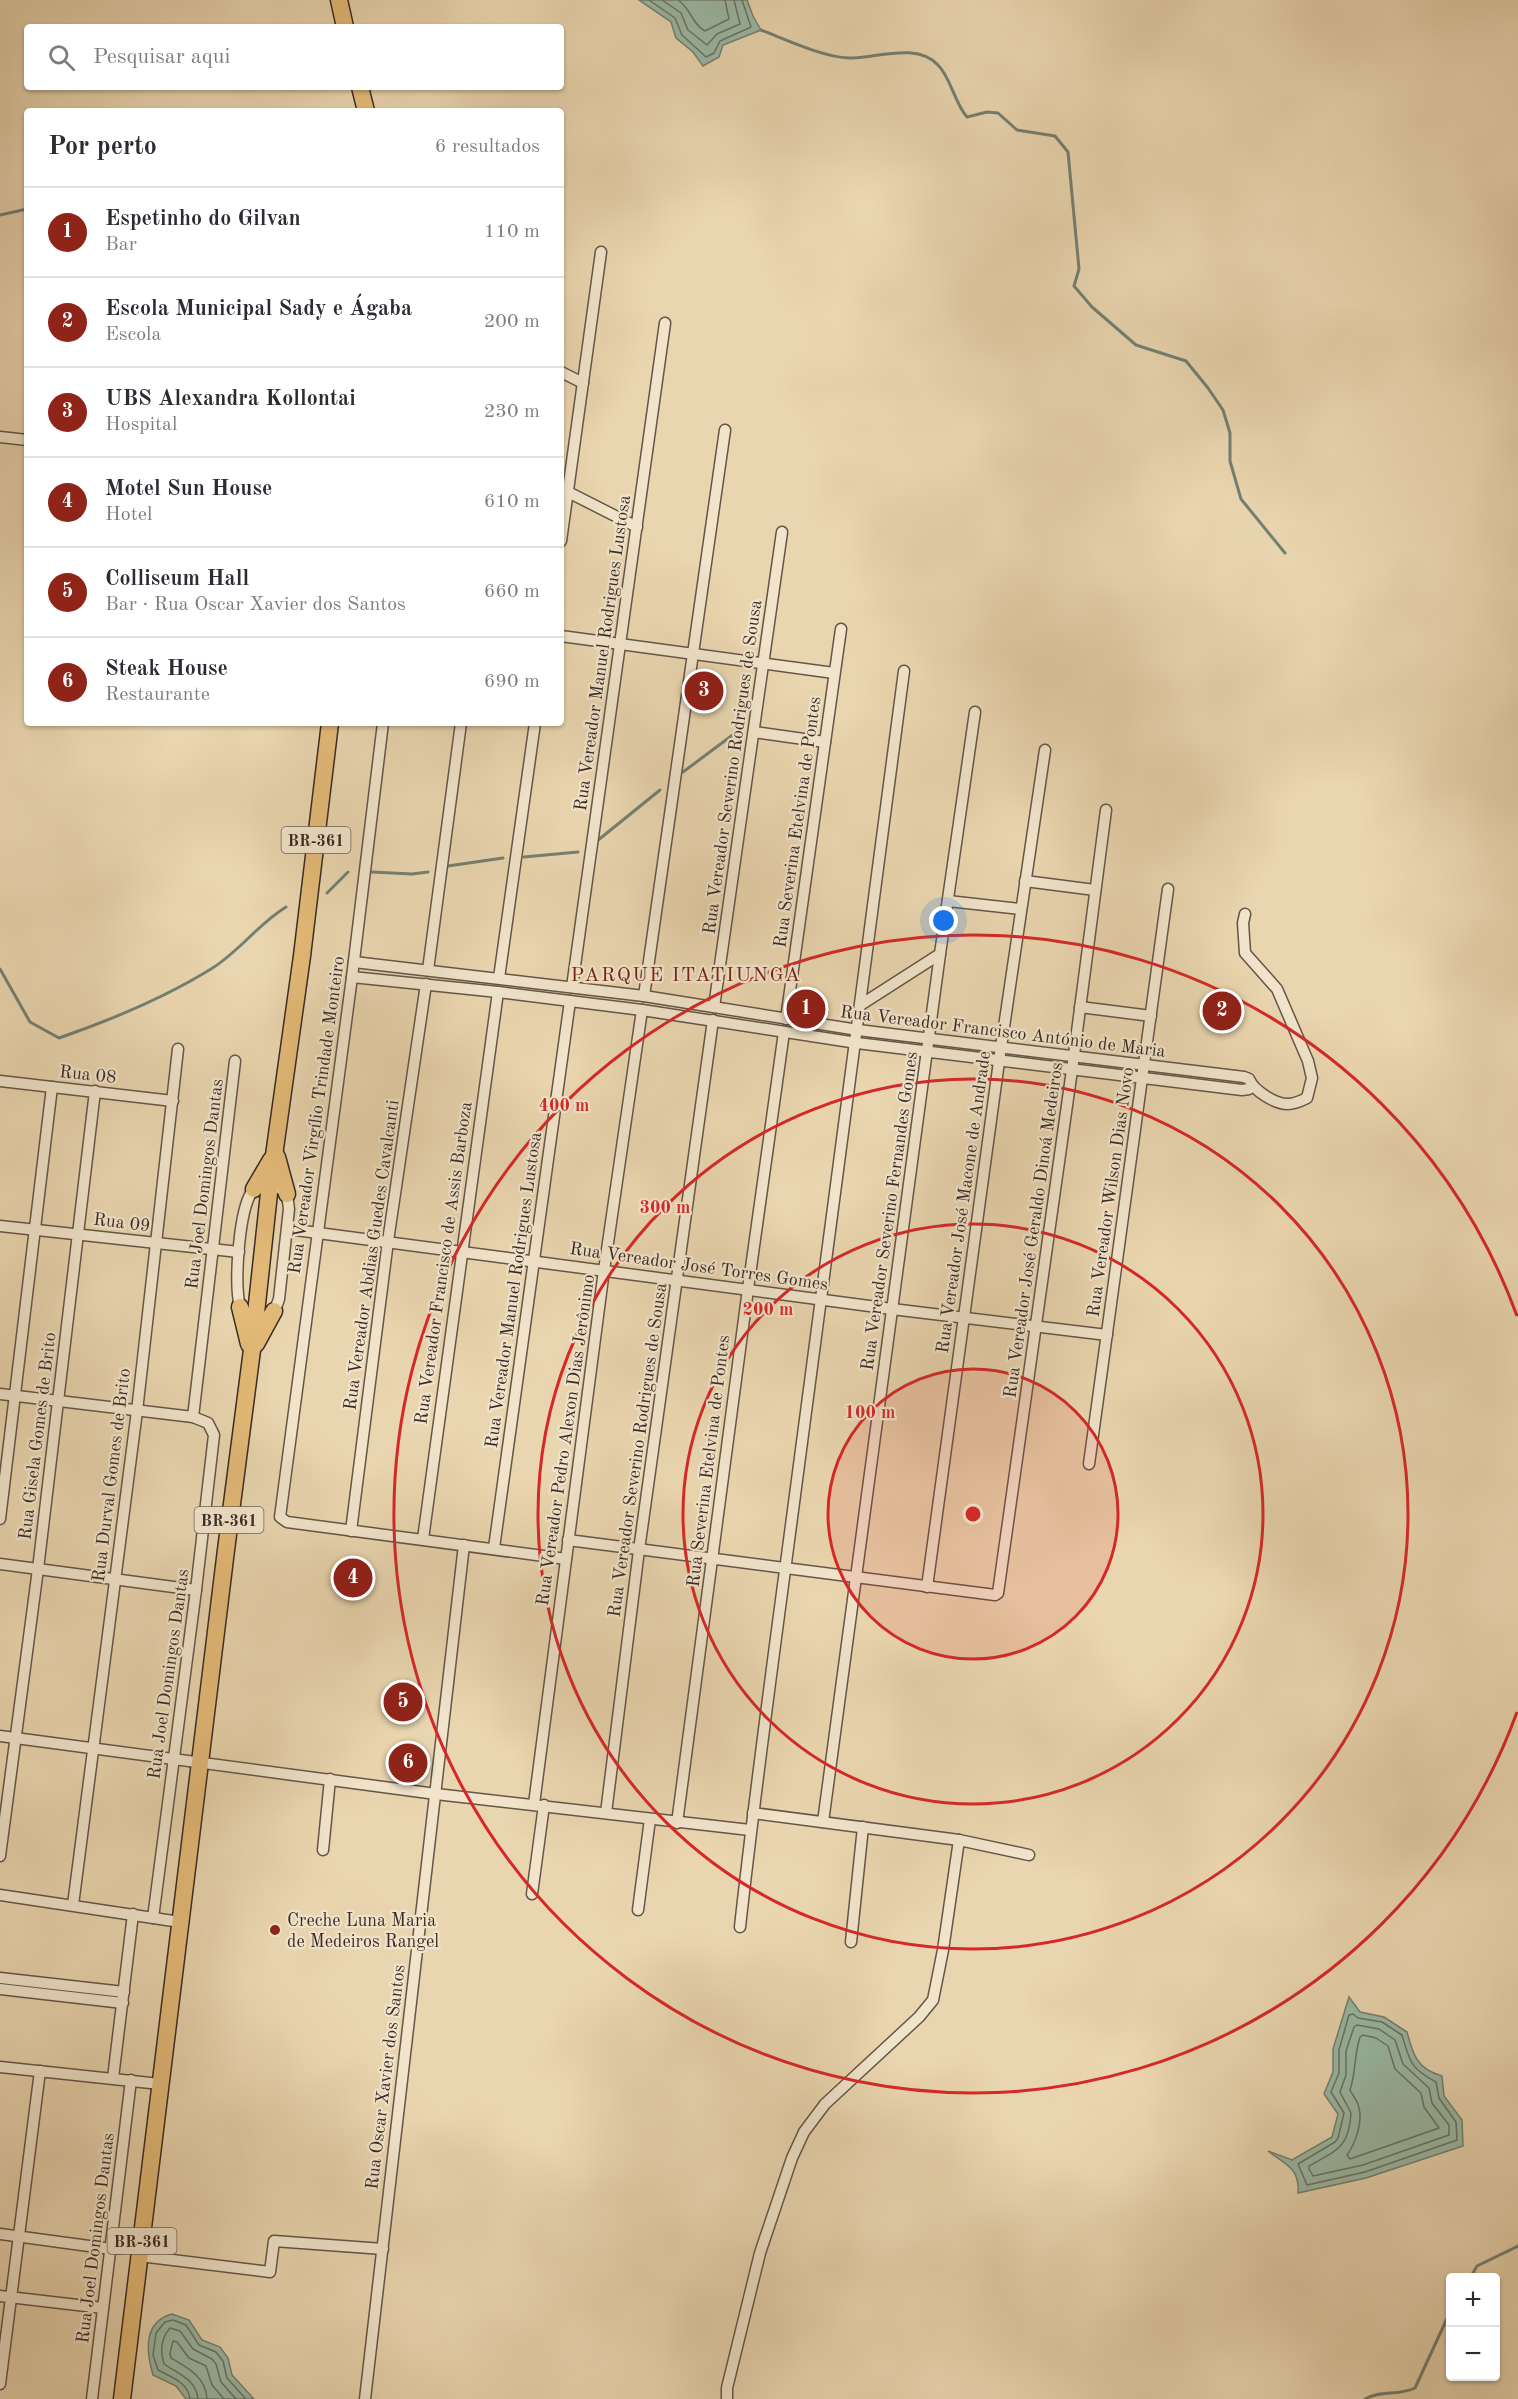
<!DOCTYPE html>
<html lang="pt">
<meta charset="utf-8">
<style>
:root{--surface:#fff;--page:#f2f2f3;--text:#2b2b33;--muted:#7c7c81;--line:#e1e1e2;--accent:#8f2418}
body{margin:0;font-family:"Old Standard TT",serif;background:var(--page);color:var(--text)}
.controls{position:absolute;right:18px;bottom:18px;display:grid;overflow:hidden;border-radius:6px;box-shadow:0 2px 4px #0004}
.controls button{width:54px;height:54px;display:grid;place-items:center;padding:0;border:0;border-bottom:2px solid var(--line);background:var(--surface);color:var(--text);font:30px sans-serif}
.you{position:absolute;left:944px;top:921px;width:21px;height:21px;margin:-15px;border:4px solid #fff;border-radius:50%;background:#1a73e8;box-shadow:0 0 0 9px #1a73e833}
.badge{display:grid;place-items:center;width:39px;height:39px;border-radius:50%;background:var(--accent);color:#fff;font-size:20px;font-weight:700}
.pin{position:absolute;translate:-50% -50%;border:3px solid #fff;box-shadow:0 2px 6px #0006}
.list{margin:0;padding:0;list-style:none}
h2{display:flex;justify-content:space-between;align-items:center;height:78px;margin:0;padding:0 24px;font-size:26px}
h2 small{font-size:20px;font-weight:400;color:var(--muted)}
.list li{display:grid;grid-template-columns:39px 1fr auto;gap:18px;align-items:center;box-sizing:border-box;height:90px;padding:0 24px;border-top:2px solid var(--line)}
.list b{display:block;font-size:22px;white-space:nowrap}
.list p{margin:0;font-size:20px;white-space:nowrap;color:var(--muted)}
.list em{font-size:20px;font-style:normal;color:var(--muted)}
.icon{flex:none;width:33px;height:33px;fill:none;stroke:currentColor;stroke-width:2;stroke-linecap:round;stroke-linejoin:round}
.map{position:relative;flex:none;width:1518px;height:2399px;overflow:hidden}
.search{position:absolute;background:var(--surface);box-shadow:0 2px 4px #0004;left:24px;top:24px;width:540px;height:66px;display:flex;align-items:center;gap:15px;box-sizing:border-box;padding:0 21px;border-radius:6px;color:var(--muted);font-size:22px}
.panel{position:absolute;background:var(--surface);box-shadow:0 2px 4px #0004;left:24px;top:108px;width:540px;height:618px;border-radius:6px}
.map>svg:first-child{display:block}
.water{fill:#99b9a5;stroke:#738072;stroke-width:1.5}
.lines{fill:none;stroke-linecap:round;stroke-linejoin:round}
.shore{stroke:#697265;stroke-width:1.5}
.stream{stroke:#738072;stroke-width:3}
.street-casing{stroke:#655548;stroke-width:13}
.primary-casing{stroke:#392a25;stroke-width:19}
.street{stroke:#f1e4cb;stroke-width:10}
.primary{stroke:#e4ba78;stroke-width:16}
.ring{fill:none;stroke:#d62828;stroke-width:3}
.poi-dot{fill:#8f2418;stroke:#f1e4cb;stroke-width:2}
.labels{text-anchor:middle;stroke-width:4.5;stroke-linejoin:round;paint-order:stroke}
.shield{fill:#f1e4cb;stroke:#706257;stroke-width:1.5}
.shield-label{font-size:16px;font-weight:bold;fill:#392a25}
.street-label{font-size:18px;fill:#392a25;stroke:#f1e4cb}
.poi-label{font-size:18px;fill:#392a25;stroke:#f1e4cb;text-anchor:start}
.neighbourhood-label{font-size:20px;letter-spacing:1.5px;fill:#7a1f14;stroke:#f1e4cb}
.centre{fill:#d62828;stroke:#f1e4cb;stroke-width:3}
.ring-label{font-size:18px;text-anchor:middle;font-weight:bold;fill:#d62828;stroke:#f1e4cb;stroke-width:4.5;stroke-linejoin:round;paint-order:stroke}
</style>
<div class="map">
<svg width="1518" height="2399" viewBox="0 0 1518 2399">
<rect width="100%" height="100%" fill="#e9d5af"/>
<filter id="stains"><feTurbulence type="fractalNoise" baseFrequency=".00333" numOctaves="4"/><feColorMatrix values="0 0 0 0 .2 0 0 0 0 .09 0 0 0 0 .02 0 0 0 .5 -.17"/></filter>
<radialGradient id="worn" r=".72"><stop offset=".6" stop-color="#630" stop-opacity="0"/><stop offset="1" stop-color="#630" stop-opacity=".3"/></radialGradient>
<g class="water">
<path d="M639 0H747L753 16 761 30 723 45 719 57 703 66 693 52 676 38 671 22Z"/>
<path d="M1349 1997 1360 2012 1384 2017 1407 2032C1413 2055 1417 2069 1442 2076L1444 2096 1462 2120 1463 2146 1366 2178 1298 2193C1300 2168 1286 2165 1268 2151L1292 2160 1332 2137 1338 2114 1324 2094 1333 2072V2049Z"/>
<path d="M172 2314 189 2320 202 2340 220 2347 228 2358 232 2375 254 2399H186L176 2386 153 2375C146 2351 143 2322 172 2314Z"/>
</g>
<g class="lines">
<g class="shore">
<path d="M649 0 675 18 682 35 706 57 714 53 720 41 751 27 742 0"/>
<path d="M662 0 681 13 688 30 707 45 717 34 740 24 734 0"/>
<path d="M678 0C692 10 691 23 705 31L729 19 725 0"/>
<path d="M1353 2014 1358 2018 1382 2022 1402 2035C1410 2062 1410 2068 1436 2082L1439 2098 1456 2122 1457 2140 1365 2172 1307 2185 1298 2164 1335 2142 1338 2138 1344 2113 1331 2092 1339 2073V2050L1349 2015Z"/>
<path d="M1357 2025 1379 2029 1395 2040 1403 2064 1429 2088 1432 2103 1449 2125V2135L1363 2165 1313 2176 1309 2169V2166C1337 2150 1349 2148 1351 2113L1340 2092 1346 2075V2051L1354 2027Z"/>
<path d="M1363 2035 1376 2038 1388 2046 1395 2069 1421 2093 1424 2107 1439 2128 1350 2159 1347 2155C1355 2144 1363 2122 1359 2108 1358 2101 1353 2096 1350 2090 1356 2073 1354 2055 1360 2037Z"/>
<path d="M190 2399C188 2382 171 2377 158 2370L153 2355 156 2333 165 2322 173 2320 186 2325 199 2345 216 2352 223 2361 227 2378 246 2399"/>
<path d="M198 2399C196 2379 178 2374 164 2364 160 2351 161 2338 170 2328L180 2331 193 2349 212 2359 216 2364 221 2382 236 2399"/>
<path d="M207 2399C206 2377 188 2368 171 2358L170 2353 173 2341 177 2342 189 2358 206 2366 212 2385 224 2399"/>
</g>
<g class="stream">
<path d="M761 30C787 40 823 57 849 58 877 58 917 42 938 65 951 78 954 102 967 117L987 112 998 113 1017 130 1055 136 1068 152 1079 269 1074 286 1092 307 1136 345 1186 361 1208 388 1223 410 1230 433V461L1241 499 1285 553"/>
<path d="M0 215 27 209"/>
<path d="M683 772 742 728"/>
<path d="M597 841 660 790"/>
<path d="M524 857 578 852"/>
<path d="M448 866 503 858"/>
<path d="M372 872 412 874 428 872"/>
<path d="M327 893 348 872"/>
<path d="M0 969 30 1022 59 1038C111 1020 164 998 211 969 239 952 258 924 286 907"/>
<path d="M1470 2278 1477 2266 1518 2246"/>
<path d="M1365 2399C1380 2390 1399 2396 1415 2388L1450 2312"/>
</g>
<g class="street-casing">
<g id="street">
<path d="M561 372 583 383"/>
<path d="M0 437 27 440"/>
<path d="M568 492 637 527"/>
<path d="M561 541 601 252"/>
<path d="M561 636 834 673"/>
<path d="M383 723 352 977 280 1517 287 1522 566 1559"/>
<path d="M754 732 825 742"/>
<path d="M1025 881 1095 890"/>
<path d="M948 901 1021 909"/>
<path d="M354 962 644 996 858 1030 1244 1077 1249 1079C1254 1091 1275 1104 1288 1104 1295 1104 1301 1101 1307 1098L1312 1078 1308 1061 1277 989 1245 953 1243 923 1245 914"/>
<path d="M428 970 461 723"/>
<path d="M352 977 498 992 642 1010 857 1043 1242 1090 1249 1089 1251 1085"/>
<path d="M499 978 535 723"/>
<path d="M572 987 665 323"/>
<path d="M644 996 725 430"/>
<path d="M862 1004 940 954"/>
<path d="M714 1007 782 532"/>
<path d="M1080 1007 1151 1016"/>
<path d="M786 1019 841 629"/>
<path d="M0 1081 173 1101"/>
<path d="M262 1184C280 1184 288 1191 289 1209L279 1299C272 1323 255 1322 240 1307 234 1283 239 1219 249 1197 252 1190 256 1187 262 1184Z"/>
<path d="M0 1226 239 1252"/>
<path d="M288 1229 892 1309 1107 1335"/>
<path d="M0 1394 193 1417 208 1423 214 1435 196 1590 153 1918"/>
<path d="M193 1417 235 1061"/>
<path d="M1089 1464 1168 889"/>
<path d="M0 1519 52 1087"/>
<path d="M351 1531 388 1241 426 984"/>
<path d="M423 1539 498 992"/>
<path d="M568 1540 995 1595 998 1593 1072 1070 1106 810"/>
<path d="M494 1548 570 1001"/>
<path d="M0 1564 196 1590"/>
<path d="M927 1587 1001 1047 1045 750"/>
<path d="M0 1736 436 1794 750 1830"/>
<path d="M534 1804 604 1270 642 1010"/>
<path d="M606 1813 639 1550 713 1020"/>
<path d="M753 1813 959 1840 1029 1855"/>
<path d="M823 1822 940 954 975 712"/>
<path d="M677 1823 748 1289 784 1032"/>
<path d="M323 1850 330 1779"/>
<path d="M0 1856 38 1569 95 1091"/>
<path d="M532 1894 544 1805"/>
<path d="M0 1895 180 1922"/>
<path d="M73 1905 137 1411 178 1049"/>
<path d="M638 1910 650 1819"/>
<path d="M740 1927C754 1800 771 1674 788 1548 826 1255 867 963 904 671"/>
<path d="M851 1942 863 1827"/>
<path d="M0 1978 124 1992"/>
<path d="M0 1989 123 2003"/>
<path d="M0 2067 160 2084"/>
<path d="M113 2078 133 1914"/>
<path d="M0 2234 111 2249 141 2246"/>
<path d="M140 2256 270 2272 274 2241 383 2249"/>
<path d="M0 2296 103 2308"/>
<path d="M0 2384 40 2071"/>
<path d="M92 2399 131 2080"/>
<path d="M365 2399C397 2114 432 1830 464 1545"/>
<path d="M727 2399V2388L760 2253 792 2158 804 2132 825 2104 919 2017 933 2000 943 1950 959 1840"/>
</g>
</g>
<g class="primary-casing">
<g id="primary">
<path d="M339 0 345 27"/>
<path d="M360 87 366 111"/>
<path d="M277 1157 287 1194"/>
<path d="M254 1189 271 1160"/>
<path d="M240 1307 249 1344"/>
<path d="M256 1344 274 1311"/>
<path d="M122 2399 226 1550 252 1350 270 1184 302 956 330 723"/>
</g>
</g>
<use href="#street" class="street"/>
<use href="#primary" class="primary"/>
</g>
<circle cx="973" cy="1514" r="145" fill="#d62828" fill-opacity=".12"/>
<g class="ring">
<circle cx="973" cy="1514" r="145"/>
<circle cx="973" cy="1514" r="290"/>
<circle cx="973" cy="1514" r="435"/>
<path d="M1517 1712A579 579 0 1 1 1517 1316"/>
</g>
<circle class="poi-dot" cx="275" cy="1930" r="6"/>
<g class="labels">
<g class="shield">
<rect x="281.5" y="827" width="69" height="26" rx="4.5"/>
<rect x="194.5" y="1507" width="69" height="26" rx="4.5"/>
<rect x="107.5" y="2228" width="69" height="26" rx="4.5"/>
</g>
<g class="shield-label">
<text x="316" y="846">BR-361</text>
<text x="229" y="1526">BR-361</text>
<text x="142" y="2247">BR-361</text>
</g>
<g class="street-label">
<text transform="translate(602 653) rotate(-82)" y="6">Rua Vereador Manuel Rodrigues Lustosa</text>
<text transform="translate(732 767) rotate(-82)" y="6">Rua Vereador Severino Rodrigues de Sousa</text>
<text transform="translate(797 822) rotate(-82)" y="6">Rua Severina Etelvina de Pontes</text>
<text transform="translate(1003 1031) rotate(7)" y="6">Rua Vereador Francisco António de Maria</text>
<text transform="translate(88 1074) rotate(6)" y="6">Rua 08</text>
<text transform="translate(316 1115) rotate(-82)" y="6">Rua Vereador Virgílio Trindade Monteiro</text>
<text transform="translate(204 1184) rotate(-83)" y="6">Rua Joel Domingos Dantas</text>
<text transform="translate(1110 1192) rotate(-82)" y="6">Rua Vereador Wilson Dias Novo</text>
<text transform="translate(963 1202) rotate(-82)" y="6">Rua Vereador José Macone de Andrade</text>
<text transform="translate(889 1211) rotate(-82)" y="6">Rua Vereador Severino Fernandes Gomes</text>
<text transform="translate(122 1222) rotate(7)" y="6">Rua 09</text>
<text transform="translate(1033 1230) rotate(-82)" y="6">Rua Vereador José Geraldo Dinoá Medeiros</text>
<text transform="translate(371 1255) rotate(-82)" y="6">Rua Vereador Abdias Guedes Cavalcanti</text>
<text transform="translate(443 1263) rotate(-82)" y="6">Rua Vereador Francisco de Assis Barboza</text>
<text transform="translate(699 1266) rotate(8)" y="6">Rua Vereador José Torres Gomes</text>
<text transform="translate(513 1290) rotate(-82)" y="6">Rua Vereador Manuel Rodrigues Lustosa</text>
<text transform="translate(37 1436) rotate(-83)" y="6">Rua Gisela Gomes de Brito</text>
<text transform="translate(565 1440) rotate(-82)" y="6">Rua Vereador Pedro Alexon Dias Jerônimo</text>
<text transform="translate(637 1450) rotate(-82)" y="6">Rua Vereador Severino Rodrigues de Sousa</text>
<text transform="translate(708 1461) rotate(-83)" y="6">Rua Severina Etelvina de Pontes</text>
<text transform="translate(111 1475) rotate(-83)" y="6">Rua Durval Gomes de Brito</text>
<text transform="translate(168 1674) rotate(-82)" y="6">Rua Joel Domingos Dantas</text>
<text transform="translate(385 2077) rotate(-83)" y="6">Rua Oscar Xavier dos Santos</text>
<text transform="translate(95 2238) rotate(-83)" y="6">Rua Joel Domingos Dantas</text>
</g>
<g class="poi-label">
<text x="287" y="1926">Creche Luna Maria<tspan x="287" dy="21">de Medeiros Rangel</tspan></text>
</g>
<g class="neighbourhood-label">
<text x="686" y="981">PARQUE ITATIUNGA</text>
</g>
</g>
<circle cx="973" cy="1514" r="9" class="centre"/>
<g class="ring-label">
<text x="564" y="1111">400 m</text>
<text x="665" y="1213">300 m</text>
<text x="768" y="1315">200 m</text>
<text x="870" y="1418">100 m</text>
</g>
<rect width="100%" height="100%" filter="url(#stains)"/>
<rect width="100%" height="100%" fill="url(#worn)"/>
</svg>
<div class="controls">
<button>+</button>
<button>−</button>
</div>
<div class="you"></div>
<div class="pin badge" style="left:806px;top:1009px">1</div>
<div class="pin badge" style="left:1222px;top:1011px">2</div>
<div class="pin badge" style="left:704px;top:691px">3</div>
<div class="pin badge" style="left:353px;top:1578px">4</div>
<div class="pin badge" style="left:403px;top:1702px">5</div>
<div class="pin badge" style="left:408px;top:1763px">6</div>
<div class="search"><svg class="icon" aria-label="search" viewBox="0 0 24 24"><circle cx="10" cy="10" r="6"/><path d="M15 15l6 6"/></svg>Pesquisar aqui</div>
<section class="panel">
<h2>Por perto<small>6 resultados</small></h2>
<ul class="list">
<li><span class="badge">1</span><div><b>Espetinho do Gilvan</b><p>Bar</p></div><em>110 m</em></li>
<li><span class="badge">2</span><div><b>Escola Municipal Sady e Ágaba</b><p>Escola</p></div><em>200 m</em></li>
<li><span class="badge">3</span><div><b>UBS Alexandra Kollontai</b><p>Hospital</p></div><em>230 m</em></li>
<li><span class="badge">4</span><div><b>Motel Sun House</b><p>Hotel</p></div><em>610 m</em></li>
<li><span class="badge">5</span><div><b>Colliseum Hall</b><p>Bar · Rua Oscar Xavier dos Santos</p></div><em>660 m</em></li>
<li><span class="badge">6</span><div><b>Steak House</b><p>Restaurante</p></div><em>690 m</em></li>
</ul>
</section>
</div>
